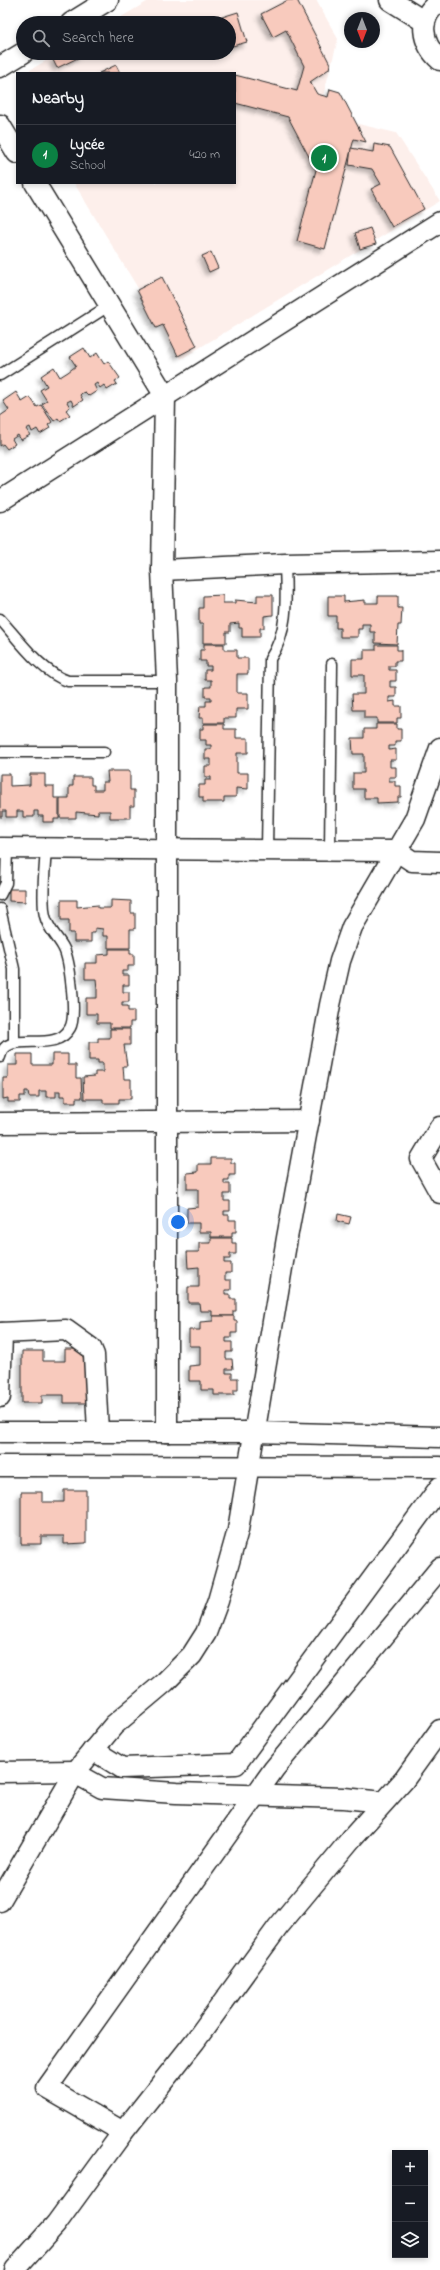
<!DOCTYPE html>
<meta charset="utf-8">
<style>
:root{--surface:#171b24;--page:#20242c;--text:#f1f3f6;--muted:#9ea1a6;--line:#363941;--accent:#0b8043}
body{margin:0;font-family:"Indie Flower",sans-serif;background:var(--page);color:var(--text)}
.controls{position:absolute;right:12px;bottom:12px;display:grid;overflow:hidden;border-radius:0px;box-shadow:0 2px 6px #0003}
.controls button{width:36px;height:36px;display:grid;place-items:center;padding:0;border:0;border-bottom:1px solid var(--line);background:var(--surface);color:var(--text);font:20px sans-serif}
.compass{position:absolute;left:344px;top:12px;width:36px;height:36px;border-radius:50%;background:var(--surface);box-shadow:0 2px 6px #0003;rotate:180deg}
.you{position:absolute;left:178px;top:1222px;width:14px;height:14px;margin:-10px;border:3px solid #fff;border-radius:50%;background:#1a73e8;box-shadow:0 0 0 6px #1a73e833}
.badge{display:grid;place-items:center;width:26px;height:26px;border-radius:50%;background:var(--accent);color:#fff;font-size:13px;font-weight:700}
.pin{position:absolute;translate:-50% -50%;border:2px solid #fff;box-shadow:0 1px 4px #0006}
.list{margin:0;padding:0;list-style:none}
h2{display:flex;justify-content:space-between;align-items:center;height:52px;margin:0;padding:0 16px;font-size:17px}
h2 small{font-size:13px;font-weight:400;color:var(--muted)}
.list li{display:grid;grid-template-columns:26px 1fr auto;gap:12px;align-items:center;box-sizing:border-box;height:60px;padding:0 16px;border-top:1px solid var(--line)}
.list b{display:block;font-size:15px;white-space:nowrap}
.list p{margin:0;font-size:13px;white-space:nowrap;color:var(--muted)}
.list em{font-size:13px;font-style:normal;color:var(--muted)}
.icon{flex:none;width:22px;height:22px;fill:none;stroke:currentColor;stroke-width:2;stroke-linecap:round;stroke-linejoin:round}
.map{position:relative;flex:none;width:440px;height:2270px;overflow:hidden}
.search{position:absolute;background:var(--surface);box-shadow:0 2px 6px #0003;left:16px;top:16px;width:220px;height:44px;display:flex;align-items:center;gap:10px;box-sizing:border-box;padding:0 14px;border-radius:22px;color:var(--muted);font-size:15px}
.panel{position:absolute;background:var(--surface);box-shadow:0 2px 6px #0003;left:16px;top:72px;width:220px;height:112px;border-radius:0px}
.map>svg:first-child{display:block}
.built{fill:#fdefeb}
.building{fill:#f8cabd;stroke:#2b2b2b;filter:url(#shadow)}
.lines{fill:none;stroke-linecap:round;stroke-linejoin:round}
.service-casing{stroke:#2b2b2b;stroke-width:13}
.minor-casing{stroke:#2b2b2b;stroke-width:23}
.service{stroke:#fff;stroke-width:10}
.minor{stroke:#fff;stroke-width:20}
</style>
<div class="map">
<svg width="440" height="2270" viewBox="0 0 440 2270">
<defs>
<filter id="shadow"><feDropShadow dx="-3.5" dy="3.5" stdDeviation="2" flood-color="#0004"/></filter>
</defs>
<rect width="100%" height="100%" fill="#fff"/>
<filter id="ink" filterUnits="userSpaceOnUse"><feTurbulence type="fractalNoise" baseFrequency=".025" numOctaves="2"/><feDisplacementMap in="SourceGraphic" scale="8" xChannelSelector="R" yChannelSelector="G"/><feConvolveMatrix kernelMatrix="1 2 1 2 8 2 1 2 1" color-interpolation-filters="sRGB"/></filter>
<g filter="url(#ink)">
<path class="built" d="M150 0H316L338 39 322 100 329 117 396 133 440 201 181 359 74 183H235V73H25L59 53H229V23H111Z"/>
<g class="building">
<path d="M288 0H297L330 64 329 69 310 82 317 94 328 97 330 89 340 92 366 142 354 139 325 249 297 241 316 170 288 117 235 103V75L297 91 304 66 286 30 273 37 261 14Z"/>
<path d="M238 12 247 42 229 47V23H203Z"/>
<path d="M68 53H81L82 56 57 68 53 60Z"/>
<path d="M116 65 120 73H99Z"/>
<path d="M374 144 390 147 424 209 392 227 371 189 381 184 372 169 349 165 351 148 373 152Z"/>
<path d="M370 228 376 244 360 249 355 233Z"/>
<path d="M211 252 218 268 209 272 202 256Z"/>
<path d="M162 277 197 346 178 356 163 325 156 328 137 290Z"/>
<path d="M84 348 90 358 97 353 104 364 108 361 120 378 115 381 117 384 107 390 104 385 100 388 97 383 94 385 97 391 89 396 85 392 82 393 80 395 83 400 74 406 71 400 67 402 70 407 66 410 70 415 60 421 58 418 54 421 42 404 47 401 40 390 47 386 41 376 54 367 60 377 68 372 76 366 70 357Z"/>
<path d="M16 392 22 402 30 397 37 407 41 405 52 422 48 425 50 428 40 434 37 429 32 432 30 427 26 429 30 435 21 440 18 435 12 439 15 444 7 449 3 444 0 446V416L9 410 3 401Z"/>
<path d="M223 595V603H235V600L257 602V595H273V615L264 616V628H260V637H242V628H239V623L230 624V632H226V643H203V624H199V608H203V596Z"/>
<path d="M328 596H344V602L365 600V603H378V596H398V608H402L401 625H398L397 644 375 643V632H370V624H362V629H358V637H340V628H336V616H328Z"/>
<path d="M204 644H224V650H237V658H248V674H237V693H248V709H236V718H224V723H203V718H199L200 706H206V701H211V697H205V687H211V680H205V670H211V666H206V661H200V650H204Z"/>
<path d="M376 645H397V650H401V661H395V666H389V670H396V681H390V687H396V697H389V702L395 701V706H401V718H397V723H377V718H364V710H353L352 694H364V675H352V659H364V650H376Z"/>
<path d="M203 724H224V729H236V738H248V753H237V773H248V789L236 788V797H224V802H203V797H199V785H205V780H211V777H205V766H211V759H205V749H211V745H206V740H200V729H203Z"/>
<path d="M376 724H397V729H401V741H395V746H389V750L396 749V760H390V767H396V777H389V781H395V786H401V797H398V802L377 803V798H364V789H353V773H364V754H353L352 738H364V729H376Z"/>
<path d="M107 771H130V790H134V806H130V818H110V811H98V814L76 812V818H60V798H69V786H73V777H91V785H94V790H103V782H108Z"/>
<path d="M0 774H10V786L30 785V774H45V786H54V798H59V819H54V822H43V816H38V811H34V817H23V811H17V817H6V811H2V817H0Z"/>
<path d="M9 889H25V902L9 901Z"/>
<path d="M61 900H77V907L98 905V908H111V900L131 901V913H135V929H130V948H108V936H103V929L95 928V933H91V942H74V933H69V920H61Z"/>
<path d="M109 949H130V954H134V966H128V971H122V975H129V985H123V992H129V1002H122V1006H128V1011H134V1022H130V1028H110V1023H97V1014H86V998H97V989L96 979H85V963H97V955L109 954Z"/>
<path d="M110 1029H130V1045H124L127 1066H123L124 1079H131V1099H119V1103H103V1099H84L83 1077 95 1076V1072H103V1063H98V1060H89V1042H98V1038H110Z"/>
<path d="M17 1054H32V1065H52V1054H68V1065H76V1078H81L82 1098H76V1102H65V1096H60V1091H56V1097H46V1091H39V1097H29L28 1091H25V1096H20V1102H8V1098L3 1099V1078H8V1065H17Z"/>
<path d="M211 1158H231V1163H235V1175H229V1180H224V1184H230V1194H224V1201H230V1211H224V1215H229V1220H236V1232H232V1237H211V1232H199V1223H187V1208L198 1207V1189H187V1173L198 1172V1164H211Z"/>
<path d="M338 1214 351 1217 349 1224 337 1221Z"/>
<path d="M211 1238H232V1243H236V1254H230V1259H224V1263H231V1273H225V1280H231V1290H225V1294H230V1299H236V1311H233V1316H212V1311H200L199 1303H188V1287H199V1267L188 1268 187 1252H199V1243H211Z"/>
<path d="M213 1316H234V1321H237V1333H231V1338H226V1342H232V1352H226V1359H232L233 1369H226V1373H232V1378H238V1390H234V1395H214V1390H201V1381H189V1366L200 1365V1346H189V1330H200V1322L213 1321Z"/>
<path d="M65 1349H87V1403H64V1395H42V1403H22V1351H43V1361H65Z"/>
<path d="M64 1490H86V1543L64 1544V1536H41V1544H21V1492H42V1502H64Z"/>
</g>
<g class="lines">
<g class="service-casing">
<g id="service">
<path d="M0 375 110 305"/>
<path d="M0 619C18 639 42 673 68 681H167"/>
<path d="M0 752H104"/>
<path d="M267 850 270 659C289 631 286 596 285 564"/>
<path d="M330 851 332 664"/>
<path d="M0 895 6 883 7 848"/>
<path d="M0 909 14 969V1042"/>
<path d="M0 1057C6 1027 55 1056 70 1028 77 1016 70 959 63 947 57 936 48 929 45 916 41 899 45 867 46 849"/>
</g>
</g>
<g class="minor-casing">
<g id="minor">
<path d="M390 0 425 22"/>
<path d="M440 2C416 16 422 45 440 60"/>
<path d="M71 23 108 0"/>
<path d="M0 67 23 53"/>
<path d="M0 125 17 153"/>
<path d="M35 183 165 396 162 570 167 681V1432"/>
<path d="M0 501 440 222"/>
<path d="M162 570 285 564 440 561"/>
<path d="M0 848 397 851 412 861 440 862"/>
<path d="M0 1123 309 1121"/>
<path d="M440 1127 421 1159 440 1193"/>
<path d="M0 1333 66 1330 91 1348 94 1355 98 1431"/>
<path d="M0 1397 2 1333"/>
<path d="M0 1432H255L440 1437"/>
<path d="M0 1466 440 1467"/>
<path d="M93 1750 122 1768 236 1764 440 1487"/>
<path d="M0 1772 76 1771"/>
<path d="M75 1773 102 1788 176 1793 344 1798 383 1802"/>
<path d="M0 1901 76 1771 114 1725 165 1682 192 1655 206 1633 218 1601 238 1530 287 1238 330 1005 340 961 352 927 415 819 440 748"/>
<path d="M123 2132 47 2088 274 1769 440 1568"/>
<path d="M15 2270 56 2224 123 2132 195 2041 278 1927 351 1839 404 1780 440 1730"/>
</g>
</g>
<use href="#service" class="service"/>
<use href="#minor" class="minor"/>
</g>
</g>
</svg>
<div class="controls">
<button>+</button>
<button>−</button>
<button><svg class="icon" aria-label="layers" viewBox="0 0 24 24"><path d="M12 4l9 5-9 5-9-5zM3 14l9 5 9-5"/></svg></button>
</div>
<svg class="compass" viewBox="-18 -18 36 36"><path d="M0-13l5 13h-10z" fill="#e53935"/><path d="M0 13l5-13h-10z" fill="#9ea1a6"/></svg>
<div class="you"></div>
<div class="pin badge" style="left:324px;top:158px">1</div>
<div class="search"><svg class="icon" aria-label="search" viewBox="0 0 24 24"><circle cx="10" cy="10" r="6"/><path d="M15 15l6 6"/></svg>Search here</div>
<section class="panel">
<h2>Nearby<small></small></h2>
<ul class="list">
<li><span class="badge">1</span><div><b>Lycée</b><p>School</p></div><em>420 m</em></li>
</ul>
</section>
</div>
